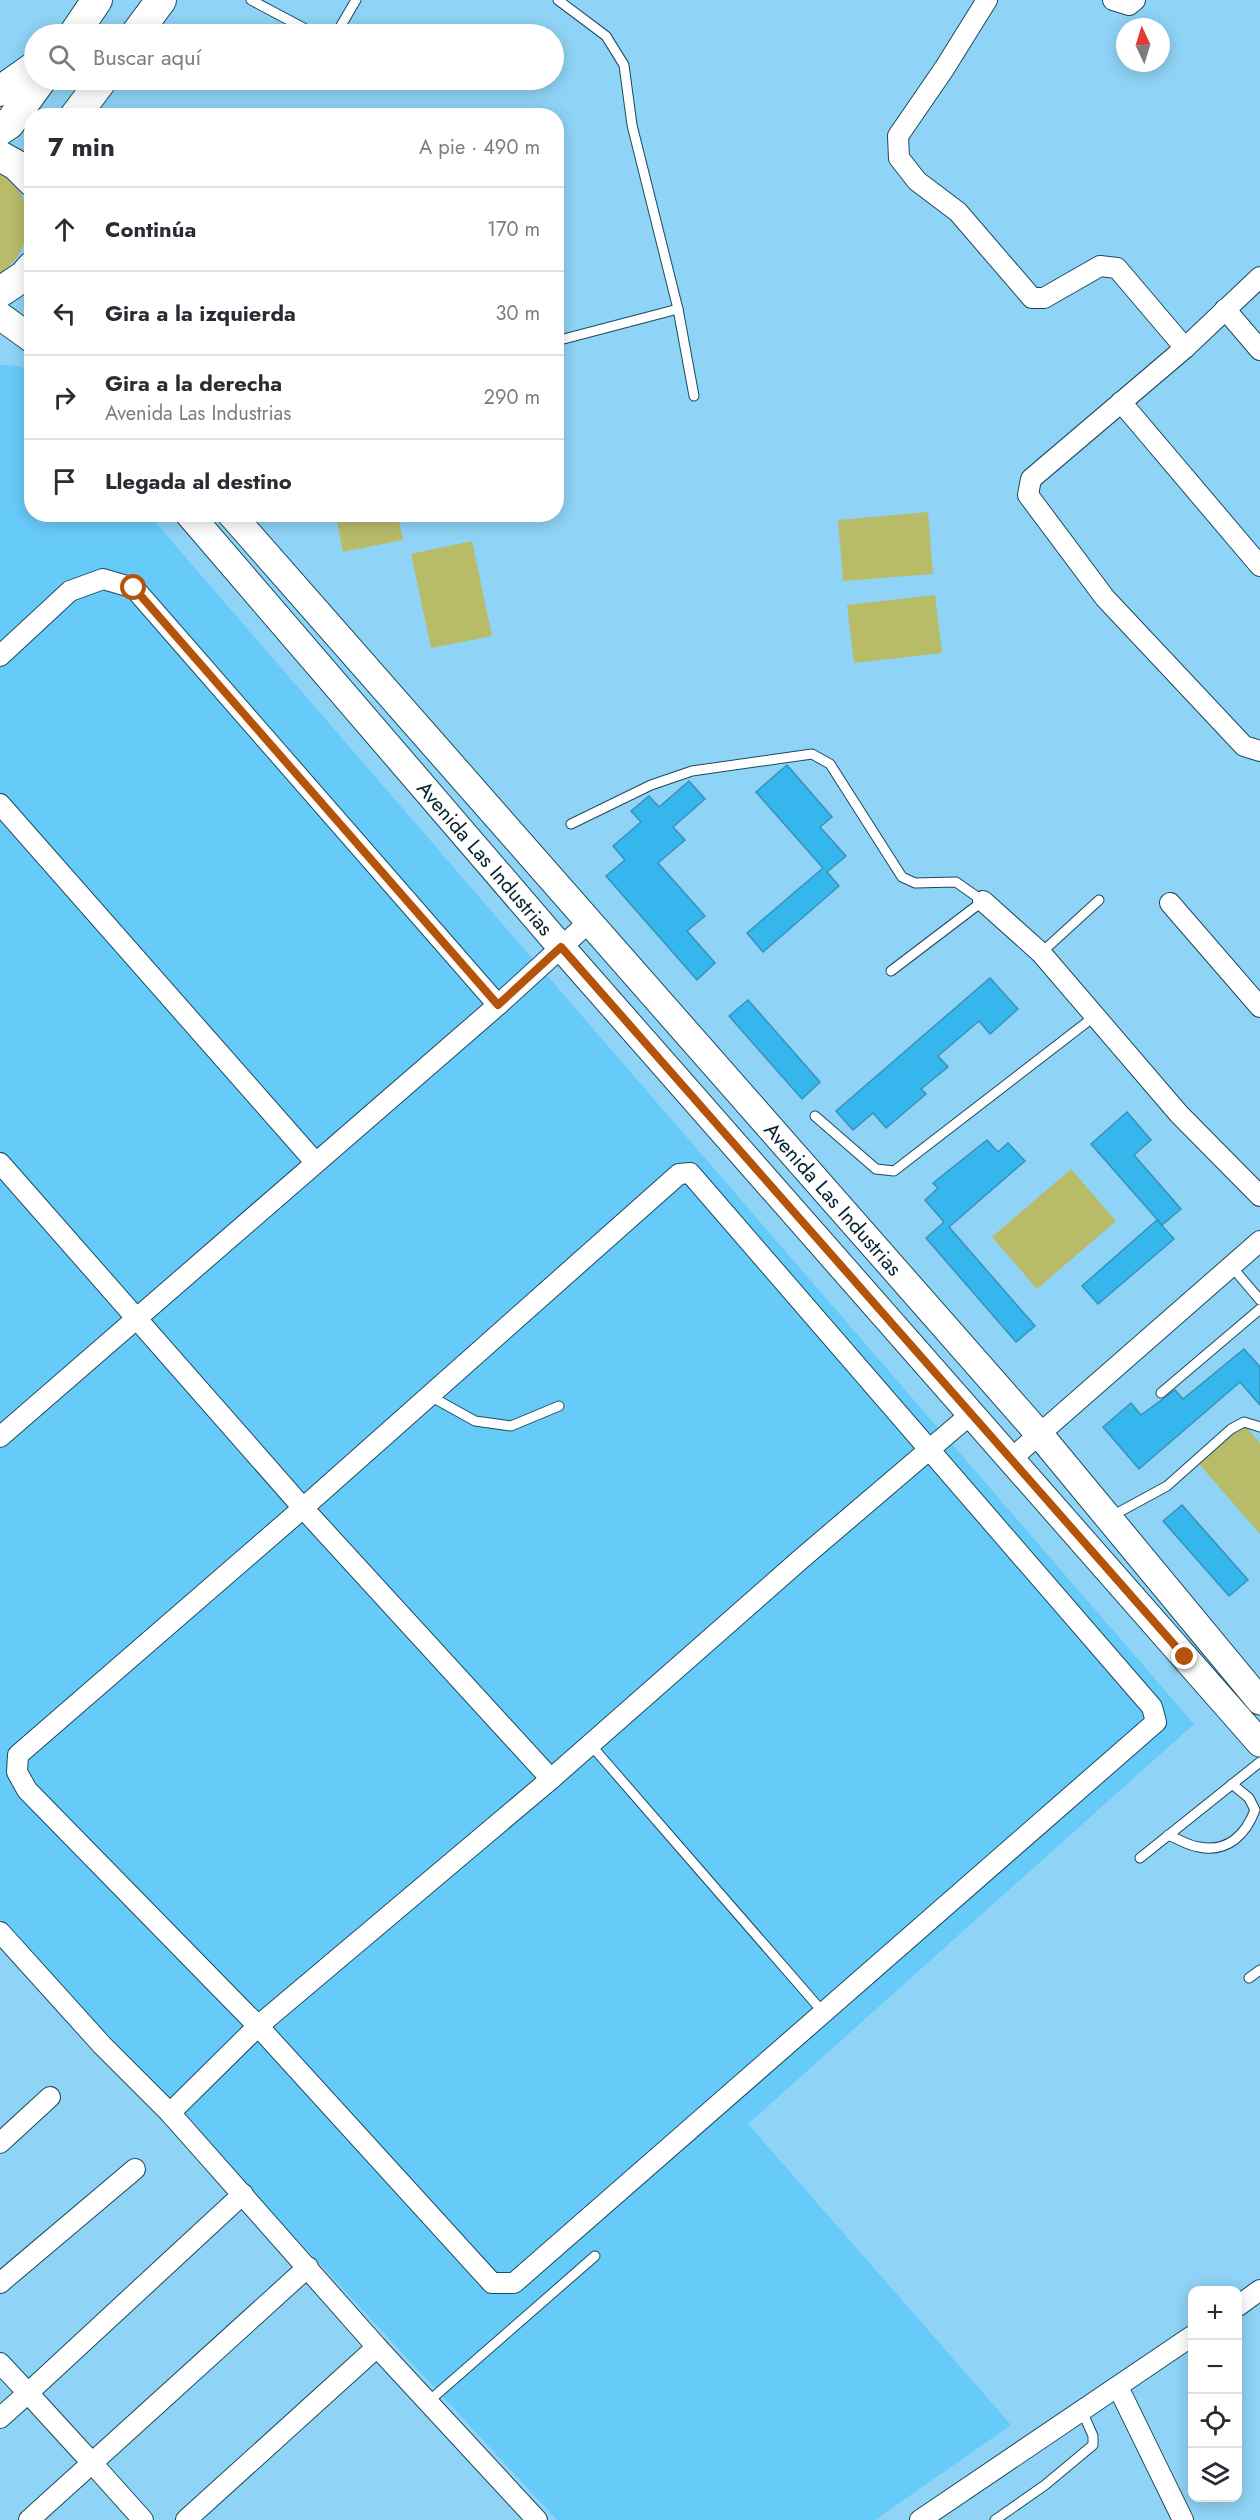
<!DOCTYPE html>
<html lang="es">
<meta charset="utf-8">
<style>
:root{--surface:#fff;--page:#f7f7f7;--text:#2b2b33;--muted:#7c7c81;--line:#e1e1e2}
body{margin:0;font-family:Jost,sans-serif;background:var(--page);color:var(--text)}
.controls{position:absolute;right:18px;bottom:18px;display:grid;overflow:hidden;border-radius:12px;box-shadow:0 3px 15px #0003}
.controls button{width:54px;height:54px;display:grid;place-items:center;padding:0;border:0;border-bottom:2px solid var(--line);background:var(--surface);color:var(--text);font:30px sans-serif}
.compass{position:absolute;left:1116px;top:18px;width:54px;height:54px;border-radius:50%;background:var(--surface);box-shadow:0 3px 15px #0003;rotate:356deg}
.stop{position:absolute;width:18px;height:18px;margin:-14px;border:4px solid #b45309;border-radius:50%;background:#fff}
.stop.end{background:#b45309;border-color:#fff;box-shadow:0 2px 6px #0008}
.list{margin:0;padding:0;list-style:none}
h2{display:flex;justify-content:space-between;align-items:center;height:78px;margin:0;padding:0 24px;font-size:26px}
h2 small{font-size:20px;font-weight:400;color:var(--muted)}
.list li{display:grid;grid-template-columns:39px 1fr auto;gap:18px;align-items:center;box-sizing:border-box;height:84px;padding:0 24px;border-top:2px solid var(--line)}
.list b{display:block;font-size:22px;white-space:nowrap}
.list p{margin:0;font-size:20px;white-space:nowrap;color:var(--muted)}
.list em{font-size:20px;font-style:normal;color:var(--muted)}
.icon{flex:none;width:33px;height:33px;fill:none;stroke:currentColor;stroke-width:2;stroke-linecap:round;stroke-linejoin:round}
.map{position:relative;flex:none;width:1260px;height:2520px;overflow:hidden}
.search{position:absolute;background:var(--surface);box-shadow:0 3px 15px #0003;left:24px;top:24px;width:540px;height:66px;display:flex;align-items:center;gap:15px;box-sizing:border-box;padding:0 21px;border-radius:33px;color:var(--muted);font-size:22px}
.panel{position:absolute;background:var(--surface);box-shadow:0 3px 15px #0003;left:24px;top:108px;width:540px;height:414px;border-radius:24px}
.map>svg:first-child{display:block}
.built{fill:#67cbfa}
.green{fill:#b8bc69}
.building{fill:#35b6ed;stroke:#3692bc;stroke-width:1.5}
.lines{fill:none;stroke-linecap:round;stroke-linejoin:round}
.lane-casing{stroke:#1a4a60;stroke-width:11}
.street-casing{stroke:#1a4a60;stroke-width:22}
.secondary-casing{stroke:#1a4a60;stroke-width:29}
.primary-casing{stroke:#1a4a60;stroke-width:32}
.lane{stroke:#fff;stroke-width:9}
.street{stroke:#fff;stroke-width:20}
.secondary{stroke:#fff;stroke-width:27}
.primary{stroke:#fff;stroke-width:30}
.route{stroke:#b45309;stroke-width:8}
.labels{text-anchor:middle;stroke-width:6;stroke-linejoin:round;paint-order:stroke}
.street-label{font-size:21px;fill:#05222f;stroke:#acdef8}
</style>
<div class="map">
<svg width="1260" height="2520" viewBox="0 0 1260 2520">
<rect width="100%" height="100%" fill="#8fd3f6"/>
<path class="built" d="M0 365 21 366 31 379 32 514 149 515 1194 1724 748 2124 1011 2425 875 2520H557L0 1918Z"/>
<g class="green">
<path d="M0 172C37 195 37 250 0 273Z"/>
<path d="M928 512 933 574 843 581 838 520Z"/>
<path d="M336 515H398L403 540 343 552Z"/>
<path d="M472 541 492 636 431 648 411 554Z"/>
<path d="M935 595 942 653 854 663 847 605Z"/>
<path d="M1071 1169 1116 1221 1037 1289 992 1237Z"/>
<path d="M1244 1425 1260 1443V1534L1199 1464Z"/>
</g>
<g class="building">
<path d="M787 765 832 817 820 827 846 856 827 872 839 886 763 952 747 933 823 868 756 792Z"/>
<path d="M689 781 705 799 673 827 685 840 658 863 705 916 687 931 715 963 697 980 606 876 625 860 613 846 641 822 631 811 649 796 659 807Z"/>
<path d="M990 978 1018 1009 990 1034 979 1021 938 1056 948 1067 921 1089 926 1094 886 1128 873 1113 853 1130 836 1111Z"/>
<path d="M748 1000 820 1082 802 1099 729 1016Z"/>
<path d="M1127 1112 1151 1140 1134 1155 1181 1209 1162 1225 1091 1144Z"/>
<path d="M987 1140 998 1152 1008 1143 1025 1161 949 1227 1035 1326 1016 1342 926 1238 944 1222 925 1200 938 1188 933 1183Z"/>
<path d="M1157 1220 1174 1239 1098 1304 1082 1286Z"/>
<path d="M1244 1349 1260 1367V1405L1240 1382 1139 1469 1103 1427 1131 1403 1141 1415 1175 1390 1183 1399Z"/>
<path d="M1182 1505 1248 1580 1229 1596 1163 1521Z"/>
</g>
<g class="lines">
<g class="lane-casing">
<g id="lane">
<path d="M251 0 315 34"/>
<path d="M558 0 606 36 624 65 632 125 678 309 694 396"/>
<path d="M320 34 339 29 356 0"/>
<path d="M556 341 678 309"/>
<path d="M571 824 651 785 692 771 812 754 830 764 902 877 915 883 956 882 983 901 891 971"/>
<path d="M1041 953 1099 900"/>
<path d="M815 1116 876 1169 894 1171 1095 1016"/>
<path d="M1232 1267 1260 1300"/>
<path d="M1161 1393 1260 1309"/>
<path d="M430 1396 475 1421 511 1426 559 1406"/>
<path d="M1110 1517 1167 1486 1231 1429 1244 1422 1260 1427"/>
<path d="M590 1744 822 2011"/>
<path d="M1168 1835C1178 1839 1189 1846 1199 1847 1228 1853 1246 1834 1255 1810L1249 1798 1232 1784"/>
<path d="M1140 1858 1260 1762"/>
<path d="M1249 1978 1260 1970"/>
<path d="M429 2401 595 2256"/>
<path d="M995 2520 1045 2485 1093 2445V2436L1082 2411"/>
</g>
</g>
<g class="street-casing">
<g id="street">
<path d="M987 0 944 69 898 136 899 158 917 181 958 212 1032 298H1044L1100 266 1117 268 1185 348"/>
<path d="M1113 0 1129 5 1135 0"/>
<path d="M1260 277 1185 348 1031 479 1028 495 1105 598 1244 746 1260 751"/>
<path d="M1225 309 1260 350"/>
<path d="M1121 402 1260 566"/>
<path d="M0 656 70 591 103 579 134 588 498 1005"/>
<path d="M0 804 315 1162"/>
<path d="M983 901 1041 953 1179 1114 1260 1196"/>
<path d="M1170 903 1260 1007"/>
<path d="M0 1163 303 1508 551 1779"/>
<path d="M690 1173 1152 1707 1156 1722 514 2283H492L258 2026 27 1790 17 1772 18 1755 303 1508 679 1174Z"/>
<path d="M0 1437 498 1005 589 922"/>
<path d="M1011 1459 1260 1241"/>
<path d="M0 1932 102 2045 170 2113 377 2347 537 2520"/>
<path d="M170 2113 258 2026 551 1779 801 1559 971 1414"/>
<path d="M0 2143 50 2097"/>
<path d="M243 2194 28 2393 92 2463 308 2267"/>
<path d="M0 2283 135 2169"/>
<path d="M1238 2306 1260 2290"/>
<path d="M0 2363 28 2393 0 2418"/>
<path d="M1118 2387 1183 2520"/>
<path d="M29 2520 92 2463 143 2520"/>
<path d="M186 2520 377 2347"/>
<path d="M920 2520 1192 2336"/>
</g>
</g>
<g class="secondary-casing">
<g id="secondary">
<path d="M0 316 32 339"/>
<path id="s1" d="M189 514 561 947 1260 1743"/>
<path id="s2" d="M231 514 1040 1435 1260 1701"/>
</g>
</g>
<g class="primary-casing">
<g id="primary">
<path d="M74 34 97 0"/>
<path d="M136 34 161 0"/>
<path d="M0 91 34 67"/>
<path d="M75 116 102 80"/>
<path d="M0 130 9 124 41 80"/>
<path d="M0 156 16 165 32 181"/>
<path d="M0 292 24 276 32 267"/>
</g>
</g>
<use href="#lane" class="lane"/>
<use href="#street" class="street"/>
<use href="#secondary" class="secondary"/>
<use href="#primary" class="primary"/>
</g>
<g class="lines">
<path class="route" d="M134 588 498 1005 561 947 1185 1657"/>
</g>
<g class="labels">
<g class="street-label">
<text dy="7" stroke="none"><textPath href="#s1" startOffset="454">Avenida Las Industrias</textPath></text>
<text dy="7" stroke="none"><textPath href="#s2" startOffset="912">Avenida Las Industrias</textPath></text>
</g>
</g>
</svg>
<div class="controls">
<button>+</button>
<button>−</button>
<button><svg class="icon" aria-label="locate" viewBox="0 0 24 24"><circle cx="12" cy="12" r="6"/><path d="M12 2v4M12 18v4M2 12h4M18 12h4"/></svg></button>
<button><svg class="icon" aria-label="layers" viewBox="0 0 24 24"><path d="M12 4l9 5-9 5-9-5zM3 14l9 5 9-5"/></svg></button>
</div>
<svg class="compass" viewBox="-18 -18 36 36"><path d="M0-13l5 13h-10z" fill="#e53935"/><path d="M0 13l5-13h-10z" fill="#7c7c81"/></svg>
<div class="stop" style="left:134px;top:588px"></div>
<div class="stop end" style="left:1185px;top:1657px"></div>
<div class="search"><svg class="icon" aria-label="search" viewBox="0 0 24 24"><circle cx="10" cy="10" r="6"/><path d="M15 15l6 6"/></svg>Buscar aquí</div>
<section class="panel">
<h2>7 min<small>A pie · 490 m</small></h2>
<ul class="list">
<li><svg class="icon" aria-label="ahead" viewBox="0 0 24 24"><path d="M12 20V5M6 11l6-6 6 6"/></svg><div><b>Continúa</b></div><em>170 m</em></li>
<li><svg class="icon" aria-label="left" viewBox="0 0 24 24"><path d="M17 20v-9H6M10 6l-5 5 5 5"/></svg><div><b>Gira a la izquierda</b></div><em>30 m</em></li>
<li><svg class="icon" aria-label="right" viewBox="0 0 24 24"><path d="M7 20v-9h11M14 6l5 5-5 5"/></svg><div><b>Gira a la derecha</b><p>Avenida Las Industrias</p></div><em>290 m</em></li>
<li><svg class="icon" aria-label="arrive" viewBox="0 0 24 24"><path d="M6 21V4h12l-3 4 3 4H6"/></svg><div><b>Llegada al destino</b></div></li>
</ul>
</section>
</div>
